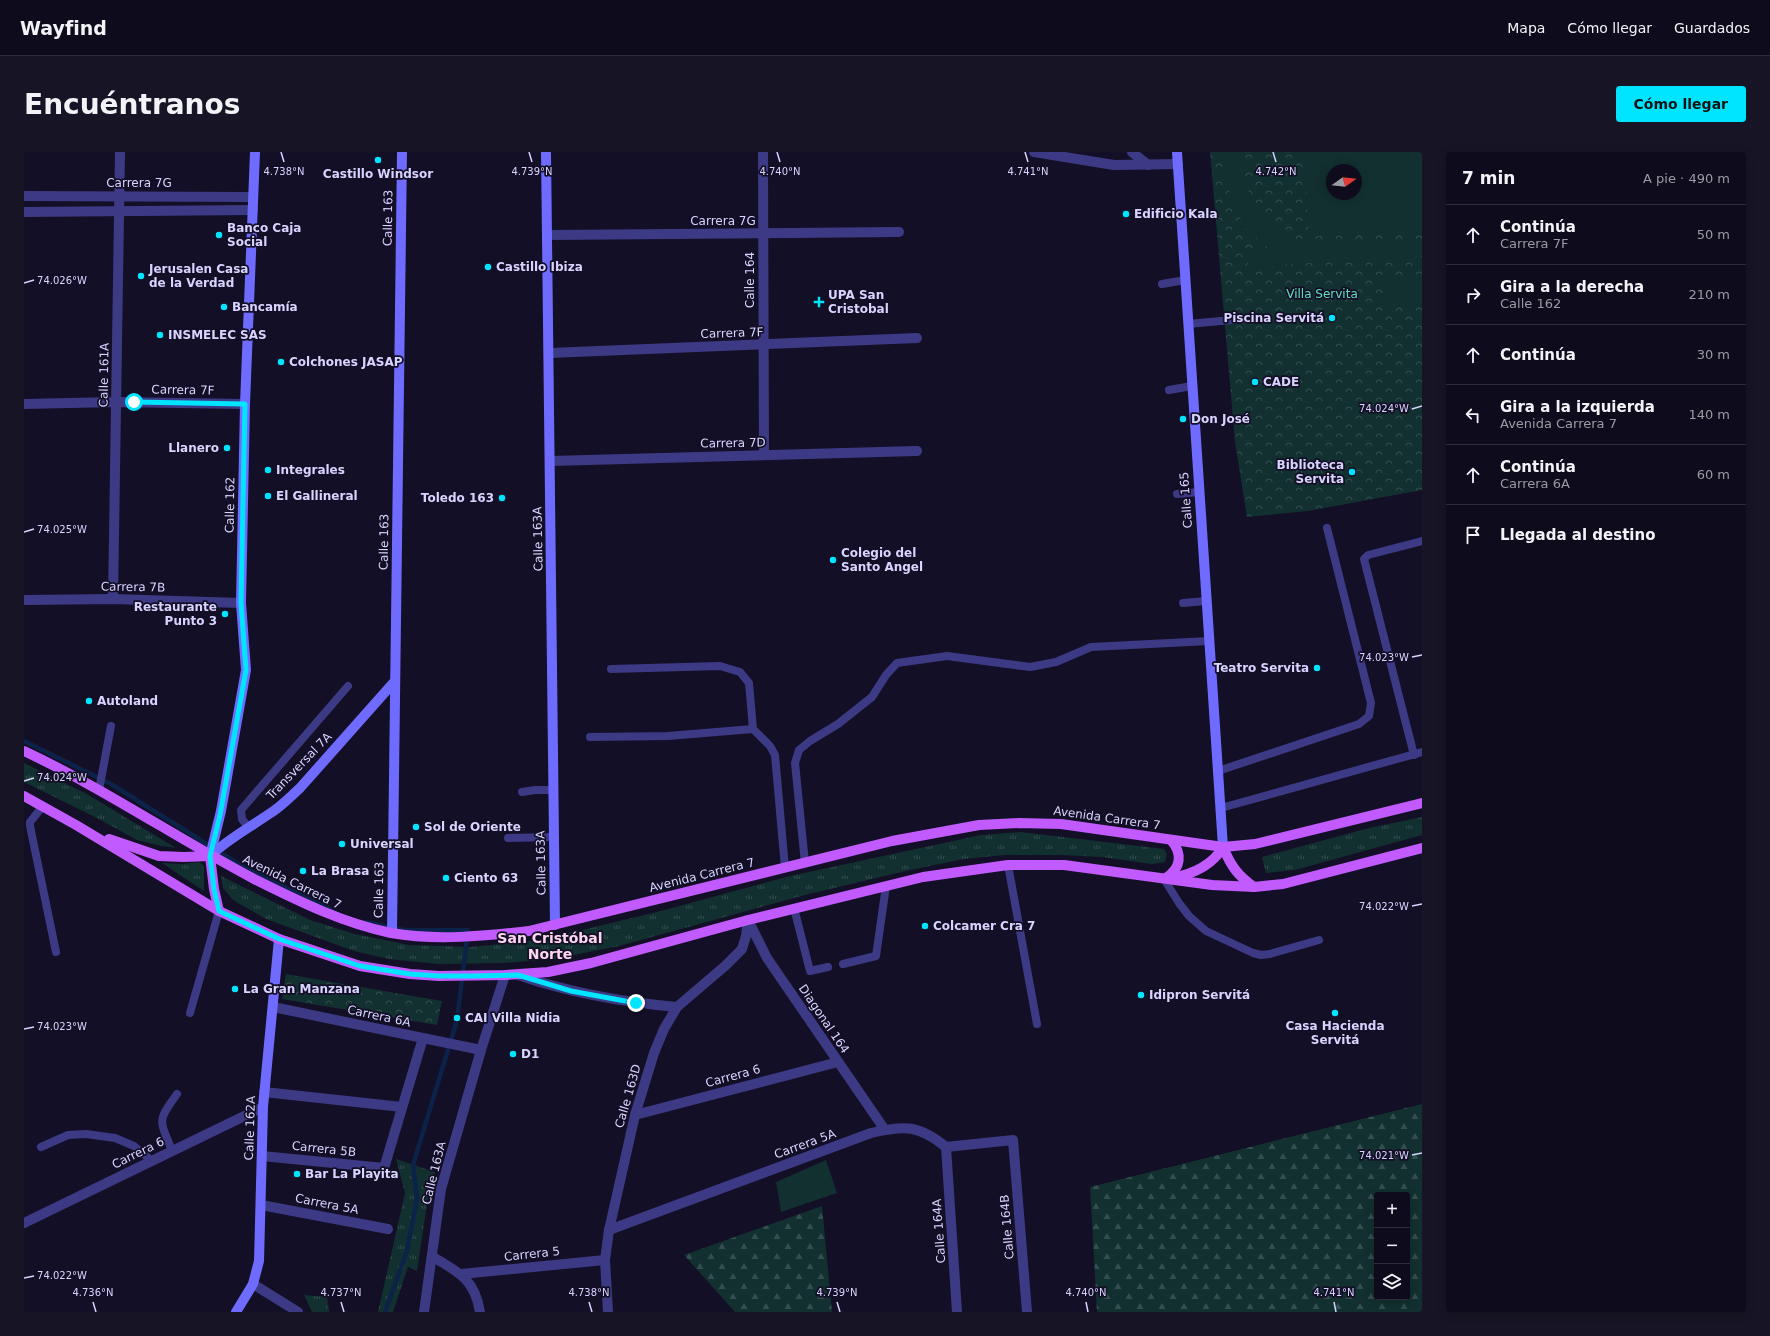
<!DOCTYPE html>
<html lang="es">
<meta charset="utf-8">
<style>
:root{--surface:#0e0b1c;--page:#171425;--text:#f1f3f6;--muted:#9b9ba3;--line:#2e2b3b;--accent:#00e5ff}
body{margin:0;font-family:"DejaVu Sans",sans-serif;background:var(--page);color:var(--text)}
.controls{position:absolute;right:12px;bottom:12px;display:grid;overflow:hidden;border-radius:4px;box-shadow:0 2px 10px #0003}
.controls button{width:36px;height:36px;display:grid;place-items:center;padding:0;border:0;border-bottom:1px solid var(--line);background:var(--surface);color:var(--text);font:20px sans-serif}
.compass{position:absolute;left:1302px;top:12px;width:36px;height:36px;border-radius:50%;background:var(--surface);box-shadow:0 2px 10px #0003;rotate:75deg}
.stop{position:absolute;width:12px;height:12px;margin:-9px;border:3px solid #00e5ff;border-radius:50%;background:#fff}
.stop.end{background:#00e5ff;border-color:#fff;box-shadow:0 1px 4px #0008}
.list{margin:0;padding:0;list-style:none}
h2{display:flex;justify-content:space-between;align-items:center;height:52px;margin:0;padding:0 16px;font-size:17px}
h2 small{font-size:13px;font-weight:400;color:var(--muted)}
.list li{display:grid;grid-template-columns:26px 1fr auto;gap:12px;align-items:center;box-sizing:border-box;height:60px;padding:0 16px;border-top:1px solid var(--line)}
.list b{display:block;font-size:15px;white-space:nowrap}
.list p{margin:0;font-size:13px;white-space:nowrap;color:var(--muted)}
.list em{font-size:13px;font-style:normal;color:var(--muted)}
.icon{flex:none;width:22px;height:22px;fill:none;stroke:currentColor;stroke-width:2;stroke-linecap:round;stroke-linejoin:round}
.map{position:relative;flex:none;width:1398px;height:1160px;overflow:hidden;border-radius:4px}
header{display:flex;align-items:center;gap:24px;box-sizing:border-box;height:56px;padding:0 20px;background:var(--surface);border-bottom:1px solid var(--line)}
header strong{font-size:19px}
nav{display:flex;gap:22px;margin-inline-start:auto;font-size:14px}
.intro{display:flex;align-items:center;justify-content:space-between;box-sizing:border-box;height:96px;padding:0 24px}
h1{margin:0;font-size:28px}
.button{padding:10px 18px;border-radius:4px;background:var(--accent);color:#111;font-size:14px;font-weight:700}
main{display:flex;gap:24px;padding:0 24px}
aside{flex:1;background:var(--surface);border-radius:4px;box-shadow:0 2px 10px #0003}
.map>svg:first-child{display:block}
.grass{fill:url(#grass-tufts)}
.forest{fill:url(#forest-firs);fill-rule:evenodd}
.park{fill:url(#park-crowns);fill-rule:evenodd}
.pitch{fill:#12302f;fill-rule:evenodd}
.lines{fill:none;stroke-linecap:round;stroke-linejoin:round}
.stream{stroke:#0c2248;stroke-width:4.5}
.lane{stroke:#3d3a85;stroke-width:8}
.street{stroke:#3d3a85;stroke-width:10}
.secondary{stroke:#6f6bff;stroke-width:10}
.primary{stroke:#c25bff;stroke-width:10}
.route{stroke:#00e5ff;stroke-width:5}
.ticks{fill:none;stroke:#d9d4ff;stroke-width:1.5}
.poi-dot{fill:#00e5ff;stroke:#130f26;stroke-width:1.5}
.labels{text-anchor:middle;stroke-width:3.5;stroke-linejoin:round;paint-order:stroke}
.poi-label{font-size:12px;font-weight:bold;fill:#d9d4ff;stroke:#130f26;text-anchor:start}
.street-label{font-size:12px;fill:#d9d4ff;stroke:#130f26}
.park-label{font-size:12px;fill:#5fe0c0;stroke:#130f26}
.quarter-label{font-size:14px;font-weight:bold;fill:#ffd6f0;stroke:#130f26}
.ticks-label{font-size:10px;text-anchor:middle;fill:#d9d4ff;stroke:#130f26;stroke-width:3.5;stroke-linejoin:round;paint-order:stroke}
</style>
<header>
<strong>Wayfind</strong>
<nav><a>Mapa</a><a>Cómo llegar</a><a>Guardados</a></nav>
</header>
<div class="intro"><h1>Encuéntranos</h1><a class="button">Cómo llegar</a></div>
<main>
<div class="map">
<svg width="1398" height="1160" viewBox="0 0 1398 1160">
<defs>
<pattern id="grass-tufts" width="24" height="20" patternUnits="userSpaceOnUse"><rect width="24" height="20" fill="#12302f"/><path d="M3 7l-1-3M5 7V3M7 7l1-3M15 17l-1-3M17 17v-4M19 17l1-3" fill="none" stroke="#344d4e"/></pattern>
<pattern id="forest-firs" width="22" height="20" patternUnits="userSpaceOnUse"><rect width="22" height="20" fill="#12302f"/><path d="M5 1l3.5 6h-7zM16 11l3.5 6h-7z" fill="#344d4e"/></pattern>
<pattern id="park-crowns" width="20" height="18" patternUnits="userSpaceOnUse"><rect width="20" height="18" fill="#12302f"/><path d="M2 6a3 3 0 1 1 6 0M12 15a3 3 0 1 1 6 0" fill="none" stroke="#344d4e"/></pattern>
</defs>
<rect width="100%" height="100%" fill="#130f26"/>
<g class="grass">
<path d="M0 611 61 641 152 696 133 693 113 688 71 665 0 630Z"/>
<path d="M1398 665V683L1271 718 1242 721 1238 705 1345 676Z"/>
<path d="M997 680 1140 697 1143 702 1141 710 1128 712 1078 705 1037 703H980L940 707 886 718 781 743 595 794 529 807 480 811 414 812 365 807 330 799 242 767 209 748 199 736 197 724 286 768 331 782 385 793 446 795 499 790 554 779 633 760 766 724 957 683Z"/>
<path d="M175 710 180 714V739L138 711 157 712Z"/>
<path d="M372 1007 411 1020 404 1045 393 1119 384 1115 369 1160H354L381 1041Z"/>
<path d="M280 1143 303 1145 305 1160H288Z"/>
</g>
<g class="forest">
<path d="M1398 952V1160H1073L1066 1035ZM1353 1043H1383V1145H1353Z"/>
<path d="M798 1054 808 1160H711L660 1103Z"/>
</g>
<g class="park">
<path d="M1186 0H1398V338L1284 359 1223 365 1211 290ZM1308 18H1332V42H1308Z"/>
<path d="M262 822 418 849 413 873 258 847Z"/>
</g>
<g class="pitch">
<path d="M1202 0H1220L1219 18 1226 45 1242 68 1263 85 1290 93 1398 87V104L1224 115 1223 101 1248 99 1221 76 1207 47 1200 16Z"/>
<path d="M1280 0H1398V77L1285 84ZM1308 18H1332V42H1308Z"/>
<path d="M1398 122V153L1361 156 1359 124Z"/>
<path d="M802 1008 813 1041 757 1060 752 1030Z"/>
</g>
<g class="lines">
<g class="stream">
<path d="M0 589 87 632 221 716 308 758"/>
<path d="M342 770 379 778H444L433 868 389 1013 393 1047 383 1099 361 1160"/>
</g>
<g class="lane">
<path d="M1138 132 1161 128"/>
<path d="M1164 172 1219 167"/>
<path d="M1145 238 1168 234"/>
<path d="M1153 342 1175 340"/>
<path d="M1159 451 1182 449"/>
<path d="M587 517 696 514 716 520 725 531 729 577"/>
<path d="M566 585 644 584 729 577 746 594 751 603 761 716"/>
<path d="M1390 603 1340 407 1344 403 1398 389"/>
<path d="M1194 619 1335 572 1345 564 1347 551 1303 376"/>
<path d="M75 638 87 574"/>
<path d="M498 640 511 638H529"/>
<path d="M19 654 6 670V674L32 800"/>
<path d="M1197 656 1398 600"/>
<path d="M224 675 218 667 217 658 324 534"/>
<path d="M484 686 530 685"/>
<path d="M781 711 771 611 775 598 786 589 814 572 848 545 862 523 873 511 923 504 1006 515 1032 510 1067 495 1185 489"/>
<path d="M984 713 1013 872"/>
<path d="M1140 727 1155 751 1165 764 1182 779 1229 801 1237 803 1246 802 1295 788"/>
<path d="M770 756 786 819 804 815"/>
<path d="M819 812 852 804 862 734"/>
<path d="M166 861 195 759"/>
<path d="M17 995 44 983 62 982 91 986 110 994 128 1009"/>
<path d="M148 999C136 967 132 971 153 942"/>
</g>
<g class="street">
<path d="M739 0 740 303"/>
<path d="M1010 0 1090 13 1154 12"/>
<path d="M1108 0 1124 13"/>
<path d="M0 44 229 45"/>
<path d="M0 60 229 58"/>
<path d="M523 83 875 80"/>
<path d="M525 201 893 186"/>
<path d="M0 252 92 250 221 252"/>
<path d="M526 309 893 299"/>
<path d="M89 447 96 0"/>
<path d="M0 448 89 447 217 451"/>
<path d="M725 770 743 806 861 978"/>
<path d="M494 823C546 841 598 850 653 855"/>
<path d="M249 855 457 898"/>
<path d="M240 940 378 955"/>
<path d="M611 963 814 910"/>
<path d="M922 995 933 1160"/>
<path d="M238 1004 360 1016 399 886"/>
<path d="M237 1053 364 1077"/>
<path d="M0 1071 239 955"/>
<path d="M585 1078 847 981C881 973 895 973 922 995L989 988 1003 1160"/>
<path d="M409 1105C435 1120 451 1128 456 1160"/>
<path d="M437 1122 581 1108"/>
<path d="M229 1132 274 1160"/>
<path d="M400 1160 417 1037 457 898 481 823"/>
<path d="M584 1160 581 1108 585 1078 611 963 630 901 640 877 653 855 701 814 718 797 722 784 724 768"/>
</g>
<g class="secondary">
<path d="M522 0 531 773"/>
<path d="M1153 0 1199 695"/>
<path d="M186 704 197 659 222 518 217 451 221 252 231 0"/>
<path d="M186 704C204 687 225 676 245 662 257 655 266 645 276 636L371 529"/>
<path d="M368 781 378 0"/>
<path d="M212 1160 229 1132 235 1109 239 955 255 787"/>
</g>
<g class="primary">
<path d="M0 599C81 637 154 687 232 728 276 750 319 771 367 781 412 789 460 784 505 779L868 689 955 673 995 671 1037 672 1199 695 1231 692 1398 651"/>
<path d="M0 644 52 673 195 759 255 787 336 814 386 822 415 824 481 823 524 820 567 811 724 768 899 725 984 713H1040L1188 733 1230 735 1259 732 1398 696"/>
<path d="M85 687 135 704 160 705 186 704"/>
<path d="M1199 695C1207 714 1213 723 1230 735"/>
<path d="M186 704 190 737 195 759"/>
<path d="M1142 726C1157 716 1159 702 1147 688"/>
<path d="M1148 726C1169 722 1188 714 1199 695"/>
</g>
</g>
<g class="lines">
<path class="route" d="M110 250 221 252 217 451 222 518 196 663 186 704 190 737 195 759 255 787 336 814 386 822 415 824H448L494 823 547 839 612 851"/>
</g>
<path class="ticks" d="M257 0 260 10M505 0 508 10M753 0 756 10M1001 0 1004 10M1249 0 1252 10M0 131 10 128M1388 257 1398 254M0 380 10 377M1388 505 1398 503M0 629 10 626M1388 754 1398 752M0 877 10 875M1388 1003 1398 1001M0 1126 10 1124M69 1150 72 1160M317 1150 320 1160M565 1150 568 1160M813 1150 816 1160M1062 1150 1064 1160M1310 1150 1312 1160"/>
<g class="poi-dot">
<circle cx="354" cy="8" r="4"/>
<circle cx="1102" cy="62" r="4"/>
<circle cx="195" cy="83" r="4"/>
<circle cx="464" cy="115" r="4"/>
<circle cx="117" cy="124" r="4"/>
<path d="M793 144h4v4h4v4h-4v4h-4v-4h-4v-4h4z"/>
<circle cx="200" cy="155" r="4"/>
<circle cx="1308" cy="166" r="4"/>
<circle cx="136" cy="183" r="4"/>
<circle cx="257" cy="210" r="4"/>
<circle cx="1231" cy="230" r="4"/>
<circle cx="1159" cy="267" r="4"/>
<circle cx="203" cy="296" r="4"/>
<circle cx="244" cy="318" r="4"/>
<circle cx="1328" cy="320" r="4"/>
<circle cx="244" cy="344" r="4"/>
<circle cx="478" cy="346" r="4"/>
<circle cx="809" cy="408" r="4"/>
<circle cx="201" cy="462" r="4"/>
<circle cx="1293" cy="516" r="4"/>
<circle cx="65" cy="549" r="4"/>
<circle cx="392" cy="675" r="4"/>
<circle cx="318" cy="692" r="4"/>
<circle cx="279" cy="719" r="4"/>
<circle cx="422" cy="726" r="4"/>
<circle cx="901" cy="774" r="4"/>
<circle cx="211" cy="837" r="4"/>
<circle cx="1117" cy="843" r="4"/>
<circle cx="1311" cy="861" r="4"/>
<circle cx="433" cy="866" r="4"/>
<circle cx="489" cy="902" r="4"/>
<circle cx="273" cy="1022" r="4"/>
</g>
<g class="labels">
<g class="poi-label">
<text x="354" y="26" text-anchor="middle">Castillo Windsor</text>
<text x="1110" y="66">Edificio Kala</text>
<text x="203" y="80">Banco Caja<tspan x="203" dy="14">Social</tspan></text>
<text x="472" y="119">Castillo Ibiza</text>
<text x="125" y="121">Jerusalen Casa<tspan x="125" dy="14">de la Verdad</tspan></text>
<text x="804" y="147">UPA San<tspan x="804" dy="14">Cristobal</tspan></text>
<text x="208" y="159">Bancamía</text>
<text x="1300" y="170" text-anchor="end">Piscina Servitá</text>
<text x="144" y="187">INSMELEC SAS</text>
<text x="265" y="214">Colchones JASAP</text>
<text x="1239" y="234">CADE</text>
<text x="1167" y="271">Don José</text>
<text x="195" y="300" text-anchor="end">Llanero</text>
<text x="1320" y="317" text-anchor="end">Biblioteca<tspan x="1320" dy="14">Servita</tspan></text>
<text x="252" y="322">Integrales</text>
<text x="252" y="348">El Gallineral</text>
<text x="470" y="350" text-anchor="end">Toledo 163</text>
<text x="817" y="405">Colegio del<tspan x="817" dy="14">Santo Angel</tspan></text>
<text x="193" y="459" text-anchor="end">Restaurante<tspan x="193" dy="14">Punto 3</tspan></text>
<text x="1285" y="520" text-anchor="end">Teatro Servita</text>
<text x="73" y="553">Autoland</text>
<text x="400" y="679">Sol de Oriente</text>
<text x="326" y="696">Universal</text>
<text x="287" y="723">La Brasa</text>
<text x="430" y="730">Ciento 63</text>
<text x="909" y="778">Colcamer Cra 7</text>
<text x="219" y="841">La Gran Manzana</text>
<text x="1125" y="847">Idipron Servitá</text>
<text x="441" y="870">CAI Villa Nidia</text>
<text x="1311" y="878" text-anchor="middle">Casa Hacienda<tspan x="1311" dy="14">Servitá</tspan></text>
<text x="497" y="906">D1</text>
<text x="281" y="1026">Bar La Playita</text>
</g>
<g class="street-label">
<text x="115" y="35">Carrera 7G</text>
<text transform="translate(364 66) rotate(-89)" y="4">Calle 163</text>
<text x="699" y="73">Carrera 7G</text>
<text transform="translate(726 128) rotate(-90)" y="4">Calle 164</text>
<text transform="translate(708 181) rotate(-2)" y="4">Carrera 7F</text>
<text transform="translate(80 223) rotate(-89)" y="4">Calle 161A</text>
<text transform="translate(159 238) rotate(1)" y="4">Carrera 7F</text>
<text transform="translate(709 291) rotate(-1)" y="4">Carrera 7D</text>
<text transform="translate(1162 348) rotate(-94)" y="4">Calle 165</text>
<text transform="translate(206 353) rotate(-89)" y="4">Calle 162</text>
<text transform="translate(514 387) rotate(-91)" y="4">Calle 163A</text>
<text transform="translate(360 390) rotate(-89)" y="4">Calle 163</text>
<text transform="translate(109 435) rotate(1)" y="4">Carrera 7B</text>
<text transform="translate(275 614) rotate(-46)" y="4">Transversal 7A</text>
<text transform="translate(1083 666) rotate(8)" y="4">Avenida Carrera 7</text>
<text transform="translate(517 711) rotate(-91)" y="4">Calle 163A</text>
<text transform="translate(678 723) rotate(-14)" y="4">Avenida Carrera 7</text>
<text transform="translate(268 730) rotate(26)" y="4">Avenida Carrera 7</text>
<text transform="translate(355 738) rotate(-89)" y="4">Calle 163</text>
<text transform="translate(355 864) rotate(12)" y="4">Carrera 6A</text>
<text transform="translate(800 867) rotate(56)" y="4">Diagonal 164</text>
<text transform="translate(709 924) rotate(-15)" y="4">Carrera 6</text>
<text transform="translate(604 944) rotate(-74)" y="4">Calle 163D</text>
<text transform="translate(226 976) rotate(-88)" y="4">Calle 162A</text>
<text transform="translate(781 992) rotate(-20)" y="4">Carrera 5A</text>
<text transform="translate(300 997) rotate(6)" y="4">Carrera 5B</text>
<text transform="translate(114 1001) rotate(-26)" y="4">Carrera 6</text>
<text transform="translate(410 1021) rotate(-76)" y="4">Calle 163A</text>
<text transform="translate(303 1052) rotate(11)" y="4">Carrera 5A</text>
<text transform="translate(983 1075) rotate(-95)" y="4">Calle 164B</text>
<text transform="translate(915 1079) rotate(-94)" y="4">Calle 164A</text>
<text transform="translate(508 1102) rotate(-6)" y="4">Carrera 5</text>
</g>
<g class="park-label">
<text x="1298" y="146">Villa Servita</text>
</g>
<g class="quarter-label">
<text x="526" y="791">San Cristóbal<tspan x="526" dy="16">Norte</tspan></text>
</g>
</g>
<g class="ticks-label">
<text x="1252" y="23">4.742°N</text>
<text x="260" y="23">4.738°N</text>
<text x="508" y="23">4.739°N</text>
<text x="756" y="23">4.740°N</text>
<text x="1004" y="23">4.741°N</text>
<text x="38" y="132">74.026°W</text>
<text x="1360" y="260">74.024°W</text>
<text x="38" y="381">74.025°W</text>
<text x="1360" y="509">74.023°W</text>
<text x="38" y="629">74.024°W</text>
<text x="1360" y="758">74.022°W</text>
<text x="38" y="878">74.023°W</text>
<text x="1360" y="1007">74.021°W</text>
<text x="38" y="1127">74.022°W</text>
<text x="69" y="1144">4.736°N</text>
<text x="317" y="1144">4.737°N</text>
<text x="565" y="1144">4.738°N</text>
<text x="813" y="1144">4.739°N</text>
<text x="1062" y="1144">4.740°N</text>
<text x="1310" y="1144">4.741°N</text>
</g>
</svg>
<div class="controls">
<button>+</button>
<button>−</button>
<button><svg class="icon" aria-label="layers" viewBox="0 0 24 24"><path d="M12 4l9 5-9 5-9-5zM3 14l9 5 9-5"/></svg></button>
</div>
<svg class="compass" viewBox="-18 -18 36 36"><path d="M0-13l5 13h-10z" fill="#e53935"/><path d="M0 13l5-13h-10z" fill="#9b9ba3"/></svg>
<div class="stop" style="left:110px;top:250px"></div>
<div class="stop end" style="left:612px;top:851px"></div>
</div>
<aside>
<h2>7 min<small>A pie · 490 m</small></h2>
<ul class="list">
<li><svg class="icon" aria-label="ahead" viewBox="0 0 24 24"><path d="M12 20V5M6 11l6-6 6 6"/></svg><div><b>Continúa</b><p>Carrera 7F</p></div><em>50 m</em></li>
<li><svg class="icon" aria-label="right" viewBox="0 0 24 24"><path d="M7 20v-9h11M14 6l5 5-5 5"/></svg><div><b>Gira a la derecha</b><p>Calle 162</p></div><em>210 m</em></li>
<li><svg class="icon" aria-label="ahead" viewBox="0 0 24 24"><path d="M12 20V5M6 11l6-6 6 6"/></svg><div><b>Continúa</b></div><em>30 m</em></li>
<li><svg class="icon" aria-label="left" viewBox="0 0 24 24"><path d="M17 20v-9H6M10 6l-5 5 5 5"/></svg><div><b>Gira a la izquierda</b><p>Avenida Carrera 7</p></div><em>140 m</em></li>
<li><svg class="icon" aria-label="ahead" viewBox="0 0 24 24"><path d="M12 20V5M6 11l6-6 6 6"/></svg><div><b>Continúa</b><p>Carrera 6A</p></div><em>60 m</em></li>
<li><svg class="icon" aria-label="arrive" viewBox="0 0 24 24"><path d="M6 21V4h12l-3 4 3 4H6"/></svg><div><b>Llegada al destino</b></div></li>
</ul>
</aside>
</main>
